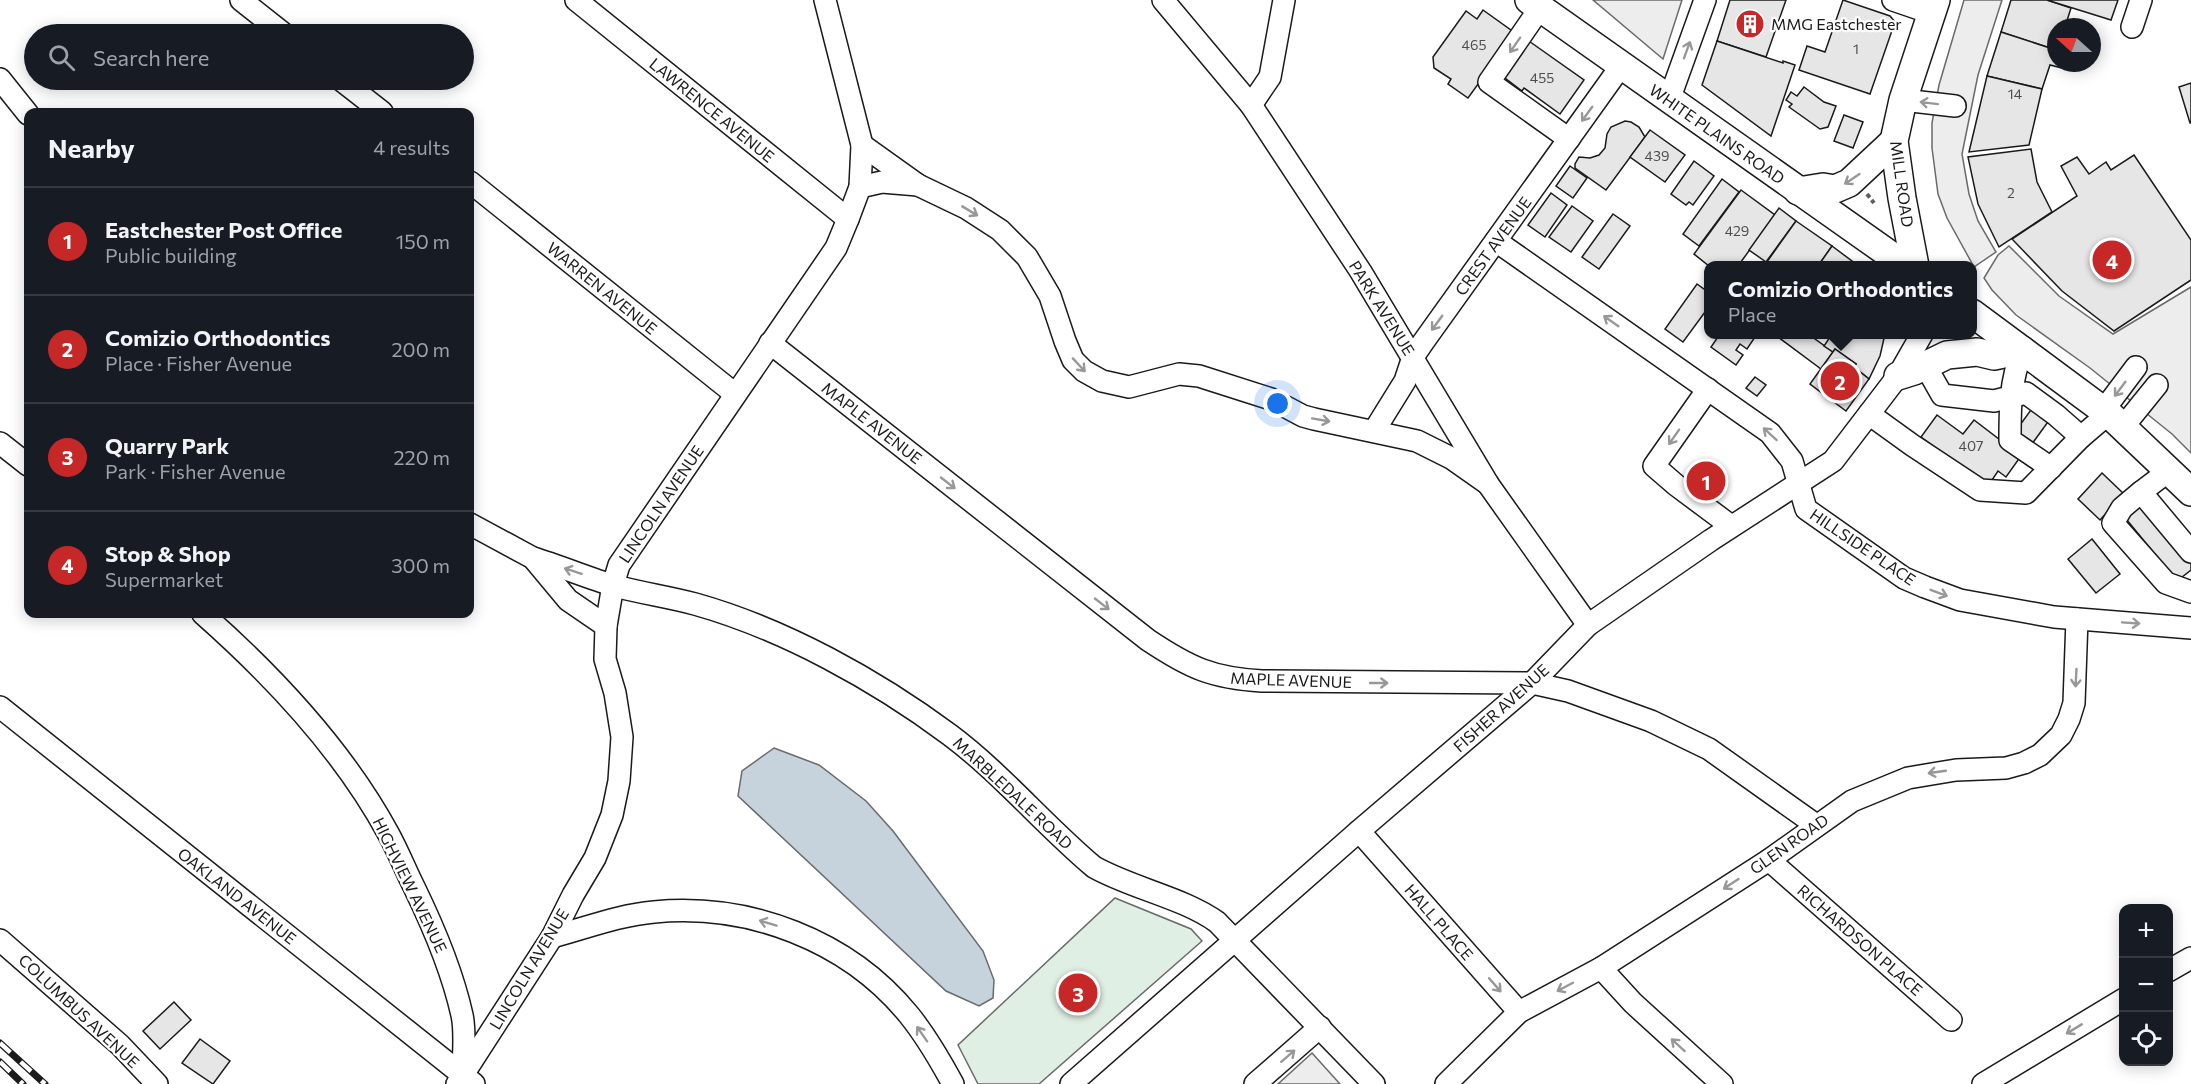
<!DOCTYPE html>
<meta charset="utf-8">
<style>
:root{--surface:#171b24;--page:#20242c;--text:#f1f3f6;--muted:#9ea1a6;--line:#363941;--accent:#c62828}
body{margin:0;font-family:Commissioner,sans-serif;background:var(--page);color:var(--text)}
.controls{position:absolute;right:18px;bottom:18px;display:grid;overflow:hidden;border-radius:12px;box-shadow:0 3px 15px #0003}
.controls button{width:54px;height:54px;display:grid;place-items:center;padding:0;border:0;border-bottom:2px solid var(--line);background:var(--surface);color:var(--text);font:30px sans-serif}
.compass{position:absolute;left:2047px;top:18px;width:54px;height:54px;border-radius:50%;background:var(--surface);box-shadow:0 3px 15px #0003;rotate:291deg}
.you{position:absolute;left:1278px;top:404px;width:21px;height:21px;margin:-15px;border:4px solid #fff;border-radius:50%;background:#1a73e8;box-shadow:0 0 0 9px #1a73e833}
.badge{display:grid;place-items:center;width:39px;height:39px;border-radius:50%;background:var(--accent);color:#fff;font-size:20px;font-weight:700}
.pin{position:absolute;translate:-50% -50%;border:3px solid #fff;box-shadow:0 2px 6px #0006}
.popup{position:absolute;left:1704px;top:261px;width:273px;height:78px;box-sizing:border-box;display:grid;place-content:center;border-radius:12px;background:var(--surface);filter:drop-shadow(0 2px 4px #0005);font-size:20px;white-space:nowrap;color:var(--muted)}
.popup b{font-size:22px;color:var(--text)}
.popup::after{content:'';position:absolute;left:50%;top:100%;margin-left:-12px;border:12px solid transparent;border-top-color:var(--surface)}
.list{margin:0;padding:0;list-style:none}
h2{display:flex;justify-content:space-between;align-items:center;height:78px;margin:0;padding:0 24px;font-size:26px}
h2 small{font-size:20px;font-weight:400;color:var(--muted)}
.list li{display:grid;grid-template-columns:39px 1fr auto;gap:18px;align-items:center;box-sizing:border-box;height:108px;padding:0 24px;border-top:2px solid var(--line)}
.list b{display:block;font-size:22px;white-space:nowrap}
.list p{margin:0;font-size:20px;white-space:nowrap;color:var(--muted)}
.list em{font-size:20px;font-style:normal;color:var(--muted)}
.icon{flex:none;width:33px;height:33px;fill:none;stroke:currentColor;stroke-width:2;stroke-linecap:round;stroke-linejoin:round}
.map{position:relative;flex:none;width:2191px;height:1084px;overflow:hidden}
.search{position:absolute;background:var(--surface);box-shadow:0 3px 15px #0003;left:24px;top:24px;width:450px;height:66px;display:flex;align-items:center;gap:15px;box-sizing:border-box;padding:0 21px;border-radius:33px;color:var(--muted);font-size:22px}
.panel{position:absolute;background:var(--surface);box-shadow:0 3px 15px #0003;left:24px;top:108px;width:450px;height:510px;border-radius:12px}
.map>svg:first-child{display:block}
.green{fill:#e0efe3;stroke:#6a6a6a;stroke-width:1.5}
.parking{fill:#ededed;stroke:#6a6a6a;stroke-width:1.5}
.water{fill:#c6d2dc;stroke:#6a6a6a;stroke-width:1.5}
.building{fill:#e6e6e6;stroke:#1a1a1a;stroke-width:1.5}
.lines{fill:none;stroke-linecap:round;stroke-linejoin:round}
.minor-casing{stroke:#1a1a1a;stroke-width:24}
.major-casing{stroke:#1a1a1a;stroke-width:30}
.path{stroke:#5f5f5f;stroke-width:4;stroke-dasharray:4.5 3;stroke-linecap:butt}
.minor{stroke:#fff;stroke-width:21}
.major{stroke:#fff;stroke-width:27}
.rail-casing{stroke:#1a1a1a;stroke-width:7}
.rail{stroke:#fff;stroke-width:4.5;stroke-dasharray:14;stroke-linecap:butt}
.oneway{stroke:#989898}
.labels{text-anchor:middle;stroke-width:4.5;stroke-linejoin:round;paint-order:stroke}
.number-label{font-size:14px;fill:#4d4d4d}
.poi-label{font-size:16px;fill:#1a1a1a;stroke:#fff;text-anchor:start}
.street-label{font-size:16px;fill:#1a1a1a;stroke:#fff}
</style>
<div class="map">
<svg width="2191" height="1084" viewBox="0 0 2191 1084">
<rect width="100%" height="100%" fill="#fff"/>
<path class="green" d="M1115 898 1191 929 1202 941 1039 1084H978L958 1045Z"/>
<g class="parking">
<path d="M1593 0H1682L1663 59Z"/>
<path d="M1964 0H2002L1978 75 1962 154 1969 194 1978 221 1996 252 1974 267 1947 218 1938 194 1932 148V123L1939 85Z"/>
<path d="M2009 246 2059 296 2113 334 2191 287V453L2172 434 2090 368 2016 315 1992 290 1984 278 1998 255Z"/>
<path d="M1312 1053 1340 1084H1278Z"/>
</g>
<path class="water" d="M774 748 819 765 866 801 893 831 983 951 994 980 993 998 979 1006 946 991 738 796 742 771Z"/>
<g class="building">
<path d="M1730 0H1786L1766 57 1717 41Z"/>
<path d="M1843 0 1890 16 1895 22 1870 94 1799 70 1807 46 1825 52Z"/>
<path d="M2011 0H2047L2071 8 2065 27H2056V50L2001 32Z"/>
<path d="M2047 0H2118L2111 20Z"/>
<path d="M1483 10 1515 33 1468 98 1448 84 1451 79 1434 68 1433 57 1466 11 1477 19Z"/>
<path d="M2001 32 2056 50V63H2068L2066 69 2050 65 2042 89 1987 76Z"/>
<path d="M1526 39 1584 80 1560 114 1524 88 1522 91 1501 75Z"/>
<path d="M1717 41 1783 63V61L1795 65 1771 136 1702 85Z"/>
<path d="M1987 76 2042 89 2029 145 1969 152Z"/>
<path d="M2191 83V123H2190L2179 87Z"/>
<path d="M1804 87 1824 102 1836 106 1828 127 1820 129 1789 107 1792 104 1786 100 1791 92 1797 96Z"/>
<path d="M1844 115 1863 122 1853 148 1834 141Z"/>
<path d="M1625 121 1631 122 1639 127 1645 137 1606 190 1575 168V164L1579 157 1590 158 1599 155 1605 148 1607 134 1611 127Z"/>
<path d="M1650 130 1685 155 1665 182 1630 157Z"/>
<path d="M2031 149 2037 182 2052 212 1999 247 1978 204 1968 157Z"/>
<path d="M2134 155 2191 240V280L2114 331 2062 291 2012 239 2077 196 2061 166 2077 157 2089 174 2106 162 2111 170Z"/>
<path d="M1694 161 1714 176 1693 205 1689 202 1686 205 1671 194Z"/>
<path d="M1570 166 1587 178 1573 198 1556 186Z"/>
<path d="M1722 179 1739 192 1699 246 1683 234Z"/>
<path d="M1741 190 1775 215 1738 266H1709L1694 254Z"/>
<path d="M1551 193 1567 205 1545 237 1528 225Z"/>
<path d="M1572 206 1593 221 1571 252 1549 237Z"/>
<path d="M1779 208 1796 221 1766 262 1749 250Z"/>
<path d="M1613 214 1630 226 1599 269 1582 257Z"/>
<path d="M1796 221 1832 246 1818 266H1764Z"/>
<path d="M1832 246 1856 264 1857 266H1818Z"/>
<path d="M1697 284 1708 292V308L1683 342 1665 329Z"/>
<path d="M1720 334H1757L1747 349 1740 344 1736 350 1743 355 1736 365 1711 347Z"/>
<path d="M1774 334H1808L1833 352 1821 369Z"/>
<path d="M1832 334H1885L1880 356 1869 379 1854 367 1856 364 1835 349 1833 352 1824 346Z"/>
<path d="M1835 349 1856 364 1854 367 1869 379 1846 411 1810 384Z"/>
<path d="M1755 377 1766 385 1757 396 1746 388Z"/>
<path d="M2036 403 2053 415 2029 448 2012 436Z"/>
<path d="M1937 415 1963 434 1974 420 2021 456 2006 477 1998 471 1988 486 1921 437Z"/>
<path d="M2102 473 2124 494 2100 520 2078 499Z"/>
<path d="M2139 501 2191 564V570L2177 581 2122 514Z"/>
<path d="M2092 539 2120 574 2096 593 2068 559Z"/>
<path d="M174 1002 191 1020 160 1049 143 1031Z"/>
<path d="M200 1039 230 1061 213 1084 182 1063Z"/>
</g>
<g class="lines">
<g class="minor-casing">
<g id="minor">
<path d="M241 0 284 34"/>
<path d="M576 0 848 219"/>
<path d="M1163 0 1251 105 1361 272 1488 484 1588 625"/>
<path d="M1893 0 1931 13"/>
<path d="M1540 8 1489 82 1569 139"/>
<path d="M2132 27 2141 0"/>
<path d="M0 79 28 114"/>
<path d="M341 80 382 112"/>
<path d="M1669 100 1705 0"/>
<path d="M1903 100 1955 106"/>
<path d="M1251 105 1270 77 1284 0"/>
<path d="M862 145 918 185 966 208 1000 230 1027 257 1050 296 1065 341 1073 360 1084 371 1102 381 1129 387 1179 374 1199 376 1271 399 1303 416 1314 419 1417 441 1451 458 1488 484"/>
<path d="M470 182 735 394"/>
<path d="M860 187 882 182 918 185"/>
<path d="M1496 241 1770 433 1792 461 1806 509 1904 578 1925 587 1960 600 2054 617 2191 628"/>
<path d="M770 343 1148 640C1190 668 1212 678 1262 681L1532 683 1568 691 1651 721 1709 749 1816 825"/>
<path d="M2022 350C2010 384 2010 405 2010 440L2051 468"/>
<path d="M1925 365 1942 395 1994 401 2026 393 2056 415 2081 437 2108 414"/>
<path d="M1708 389 1654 466 1676 485 1731 526"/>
<path d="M2103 411 2136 367"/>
<path d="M1869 414 1912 445 1980 490 2026 493 2081 437"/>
<path d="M2123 427 2157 385"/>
<path d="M1374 431 1405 381 1413 357 1424 341 1621 66"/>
<path d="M0 443 28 465"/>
<path d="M2141 492 2170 470"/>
<path d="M470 524 533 558 568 600 606 626"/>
<path d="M2191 552 2141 492 2122 508 2113 523 2166 583 2191 592"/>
<path d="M533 558C560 566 588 578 615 586 641 593 669 597 695 604 784 629 876 680 950 735 1002 774 1044 825 1094 867 1131 888 1184 898 1217 922L1374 1084"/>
<path d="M203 614C272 675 344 752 388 833 398 851 405 869 414 887 434 928 452 970 462 1015 466 1033 463 1056 463 1074"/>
<path d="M0 707 474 1084"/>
<path d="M1359 831 1519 1012"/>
<path d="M1769 860 1951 1020"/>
<path d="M552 937C586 928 619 915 654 912 749 903 848 940 909 1015 926 1036 940 1060 953 1084"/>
<path d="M0 940 120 1045 157 1084"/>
<path d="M1601 968 1633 1003 1722 1084"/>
<path d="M2168 971 2191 958"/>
<path d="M457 1084 552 937 573 895 595 858 612 815 619 781 622 737 615 693 605 659 606 626 613 585 619 565 836 248 848 219 860 187 862 145 825 0"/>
<path d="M1071 1084 1359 831 1532 683 1588 625 1711 540 1833 461 1898 376 1922 334"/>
<path d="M1255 1084 1320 1027"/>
<path d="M1446 1084 1519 1012 1601 968 1769 860 1852 801 1908 778 1956 770 2006 768 2024 763 2040 755 2061 735 2069 719 2074 703 2077 619"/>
<path d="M1983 1084 2124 999"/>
</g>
</g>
<g class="major-casing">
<g id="major">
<path d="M1529 0 1906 266"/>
<path d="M1798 191 1823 187 1835 189 1849 183 1894 141"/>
<path d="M1915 266 1902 198 1894 141 1903 100 1936 0"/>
<path d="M1972 313 2111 416 2191 492"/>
<path d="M1898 376 1914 371 1947 355 1977 352 1994 356 2022 350"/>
</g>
</g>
<path class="path" d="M1867 194 1874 203"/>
<use href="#minor" class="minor"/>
<use href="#major" class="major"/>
<g class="rail-casing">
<g id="rail">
<path d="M0 1043 45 1084"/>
<path d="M0 1062 23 1084"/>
</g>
</g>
<use href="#rail" class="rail"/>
</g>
<defs><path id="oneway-shaft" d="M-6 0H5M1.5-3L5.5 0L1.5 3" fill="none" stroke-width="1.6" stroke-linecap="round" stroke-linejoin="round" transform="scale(1.5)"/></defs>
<g class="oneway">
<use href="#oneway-shaft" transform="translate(1515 45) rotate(125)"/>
<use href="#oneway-shaft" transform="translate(1687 50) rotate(-70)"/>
<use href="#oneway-shaft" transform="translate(1929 103) rotate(-173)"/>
<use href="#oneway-shaft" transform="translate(1587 114) rotate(126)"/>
<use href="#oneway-shaft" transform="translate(1852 179) rotate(146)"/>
<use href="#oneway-shaft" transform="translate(970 211) rotate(31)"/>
<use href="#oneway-shaft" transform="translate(1611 321) rotate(-145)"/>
<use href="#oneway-shaft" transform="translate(1437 323) rotate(126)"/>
<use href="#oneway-shaft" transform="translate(1079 365) rotate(47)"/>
<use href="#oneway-shaft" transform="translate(2120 389) rotate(127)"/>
<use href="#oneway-shaft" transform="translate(1321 420) rotate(10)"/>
<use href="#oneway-shaft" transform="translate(1770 434) rotate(-138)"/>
<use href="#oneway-shaft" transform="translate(1674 437) rotate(125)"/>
<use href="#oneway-shaft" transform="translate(948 483) rotate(38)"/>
<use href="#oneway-shaft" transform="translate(573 571) rotate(-162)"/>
<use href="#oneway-shaft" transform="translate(1939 593) rotate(21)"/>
<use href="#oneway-shaft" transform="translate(1102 604) rotate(38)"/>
<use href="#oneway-shaft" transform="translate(2131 623) rotate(4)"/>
<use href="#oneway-shaft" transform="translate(2076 678) rotate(93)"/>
<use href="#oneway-shaft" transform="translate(1379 683)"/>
<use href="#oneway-shaft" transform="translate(1937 772) rotate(172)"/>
<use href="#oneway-shaft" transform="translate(1731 884) rotate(147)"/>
<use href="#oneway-shaft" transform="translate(768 923) rotate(-163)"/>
<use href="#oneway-shaft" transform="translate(1495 985) rotate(49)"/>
<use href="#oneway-shaft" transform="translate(1565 987) rotate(152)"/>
<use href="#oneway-shaft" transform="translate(2074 1029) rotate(149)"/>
<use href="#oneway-shaft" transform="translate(922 1034) rotate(-125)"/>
<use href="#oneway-shaft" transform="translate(1678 1045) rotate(-138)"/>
<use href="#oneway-shaft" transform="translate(1288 1056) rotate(-41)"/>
</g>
<defs>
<g id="building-disc" transform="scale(1.5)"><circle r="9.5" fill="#c62828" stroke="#fff"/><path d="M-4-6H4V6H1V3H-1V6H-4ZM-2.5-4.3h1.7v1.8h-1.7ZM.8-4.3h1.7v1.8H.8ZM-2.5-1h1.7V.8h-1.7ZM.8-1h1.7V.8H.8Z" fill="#fff"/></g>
</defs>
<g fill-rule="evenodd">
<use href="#building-disc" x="1750" y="24"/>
</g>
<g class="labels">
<g class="number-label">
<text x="1474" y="50">465</text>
<text x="1856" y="54">1</text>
<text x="1542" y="83">455</text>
<text x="2015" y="99">14</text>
<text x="1657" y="161">439</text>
<text x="2011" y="198">2</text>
<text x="1737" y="236">429</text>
<text x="1971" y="451">407</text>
</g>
<g class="poi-label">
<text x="1771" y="30">MMG Eastchester</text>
</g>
<g class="street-label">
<text transform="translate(712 110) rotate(39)" y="6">LAWRENCE AVENUE</text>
<text transform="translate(1717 134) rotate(35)" y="6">WHITE PLAINS ROAD</text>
<text transform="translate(1902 184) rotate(82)" y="6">MILL ROAD</text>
<text transform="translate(1493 246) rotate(-54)" y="6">CREST AVENUE</text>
<text transform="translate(602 288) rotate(39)" y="6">WARREN AVENUE</text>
<text transform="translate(1382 308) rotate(58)" y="6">PARK AVENUE</text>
<text transform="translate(872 423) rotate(38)" y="6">MAPLE AVENUE</text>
<text transform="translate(661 504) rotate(-56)" y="6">LINCOLN AVENUE</text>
<text transform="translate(1863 547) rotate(34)" y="6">HILLSIDE PLACE</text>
<text transform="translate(1291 680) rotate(2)" y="6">MAPLE AVENUE</text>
<text transform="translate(1501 708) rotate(-42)" y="6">FISHER AVENUE</text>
<text transform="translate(1013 793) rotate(43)" y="6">MARBLEDALE ROAD</text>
<text transform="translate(1789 844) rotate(-35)" y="6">GLEN ROAD</text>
<text transform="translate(410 885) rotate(64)" y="6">HIGHVIEW AVENUE</text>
<text transform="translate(237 896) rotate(38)" y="6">OAKLAND AVENUE</text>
<text transform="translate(1439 922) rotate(49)" y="6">HALL PLACE</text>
<text transform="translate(1860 940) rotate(41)" y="6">RICHARDSON PLACE</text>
<text transform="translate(529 969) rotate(-59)" y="6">LINCOLN AVENUE</text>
<text transform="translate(79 1011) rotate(43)" y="6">COLUMBUS AVENUE</text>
</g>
</g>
</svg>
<div class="controls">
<button>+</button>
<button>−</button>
<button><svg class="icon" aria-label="locate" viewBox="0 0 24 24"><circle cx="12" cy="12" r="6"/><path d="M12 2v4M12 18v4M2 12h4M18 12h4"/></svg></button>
</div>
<svg class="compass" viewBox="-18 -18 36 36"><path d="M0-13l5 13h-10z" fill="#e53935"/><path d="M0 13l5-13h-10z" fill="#9ea1a6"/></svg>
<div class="you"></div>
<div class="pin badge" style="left:1706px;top:481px">1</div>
<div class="pin badge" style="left:1840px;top:381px">2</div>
<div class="popup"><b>Comizio Orthodontics</b>Place</div>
<div class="pin badge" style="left:1078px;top:993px">3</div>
<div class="pin badge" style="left:2112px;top:260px">4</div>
<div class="search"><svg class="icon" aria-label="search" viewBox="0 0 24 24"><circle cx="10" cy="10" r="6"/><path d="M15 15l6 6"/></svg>Search here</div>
<section class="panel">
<h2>Nearby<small>4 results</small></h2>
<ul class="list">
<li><span class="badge">1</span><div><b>Eastchester Post Office</b><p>Public building</p></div><em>150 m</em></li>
<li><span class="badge">2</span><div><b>Comizio Orthodontics</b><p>Place · Fisher Avenue</p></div><em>200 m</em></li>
<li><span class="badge">3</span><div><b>Quarry Park</b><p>Park · Fisher Avenue</p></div><em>220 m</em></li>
<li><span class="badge">4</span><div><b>Stop &amp; Shop</b><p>Supermarket</p></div><em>300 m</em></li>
</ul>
</section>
</div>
